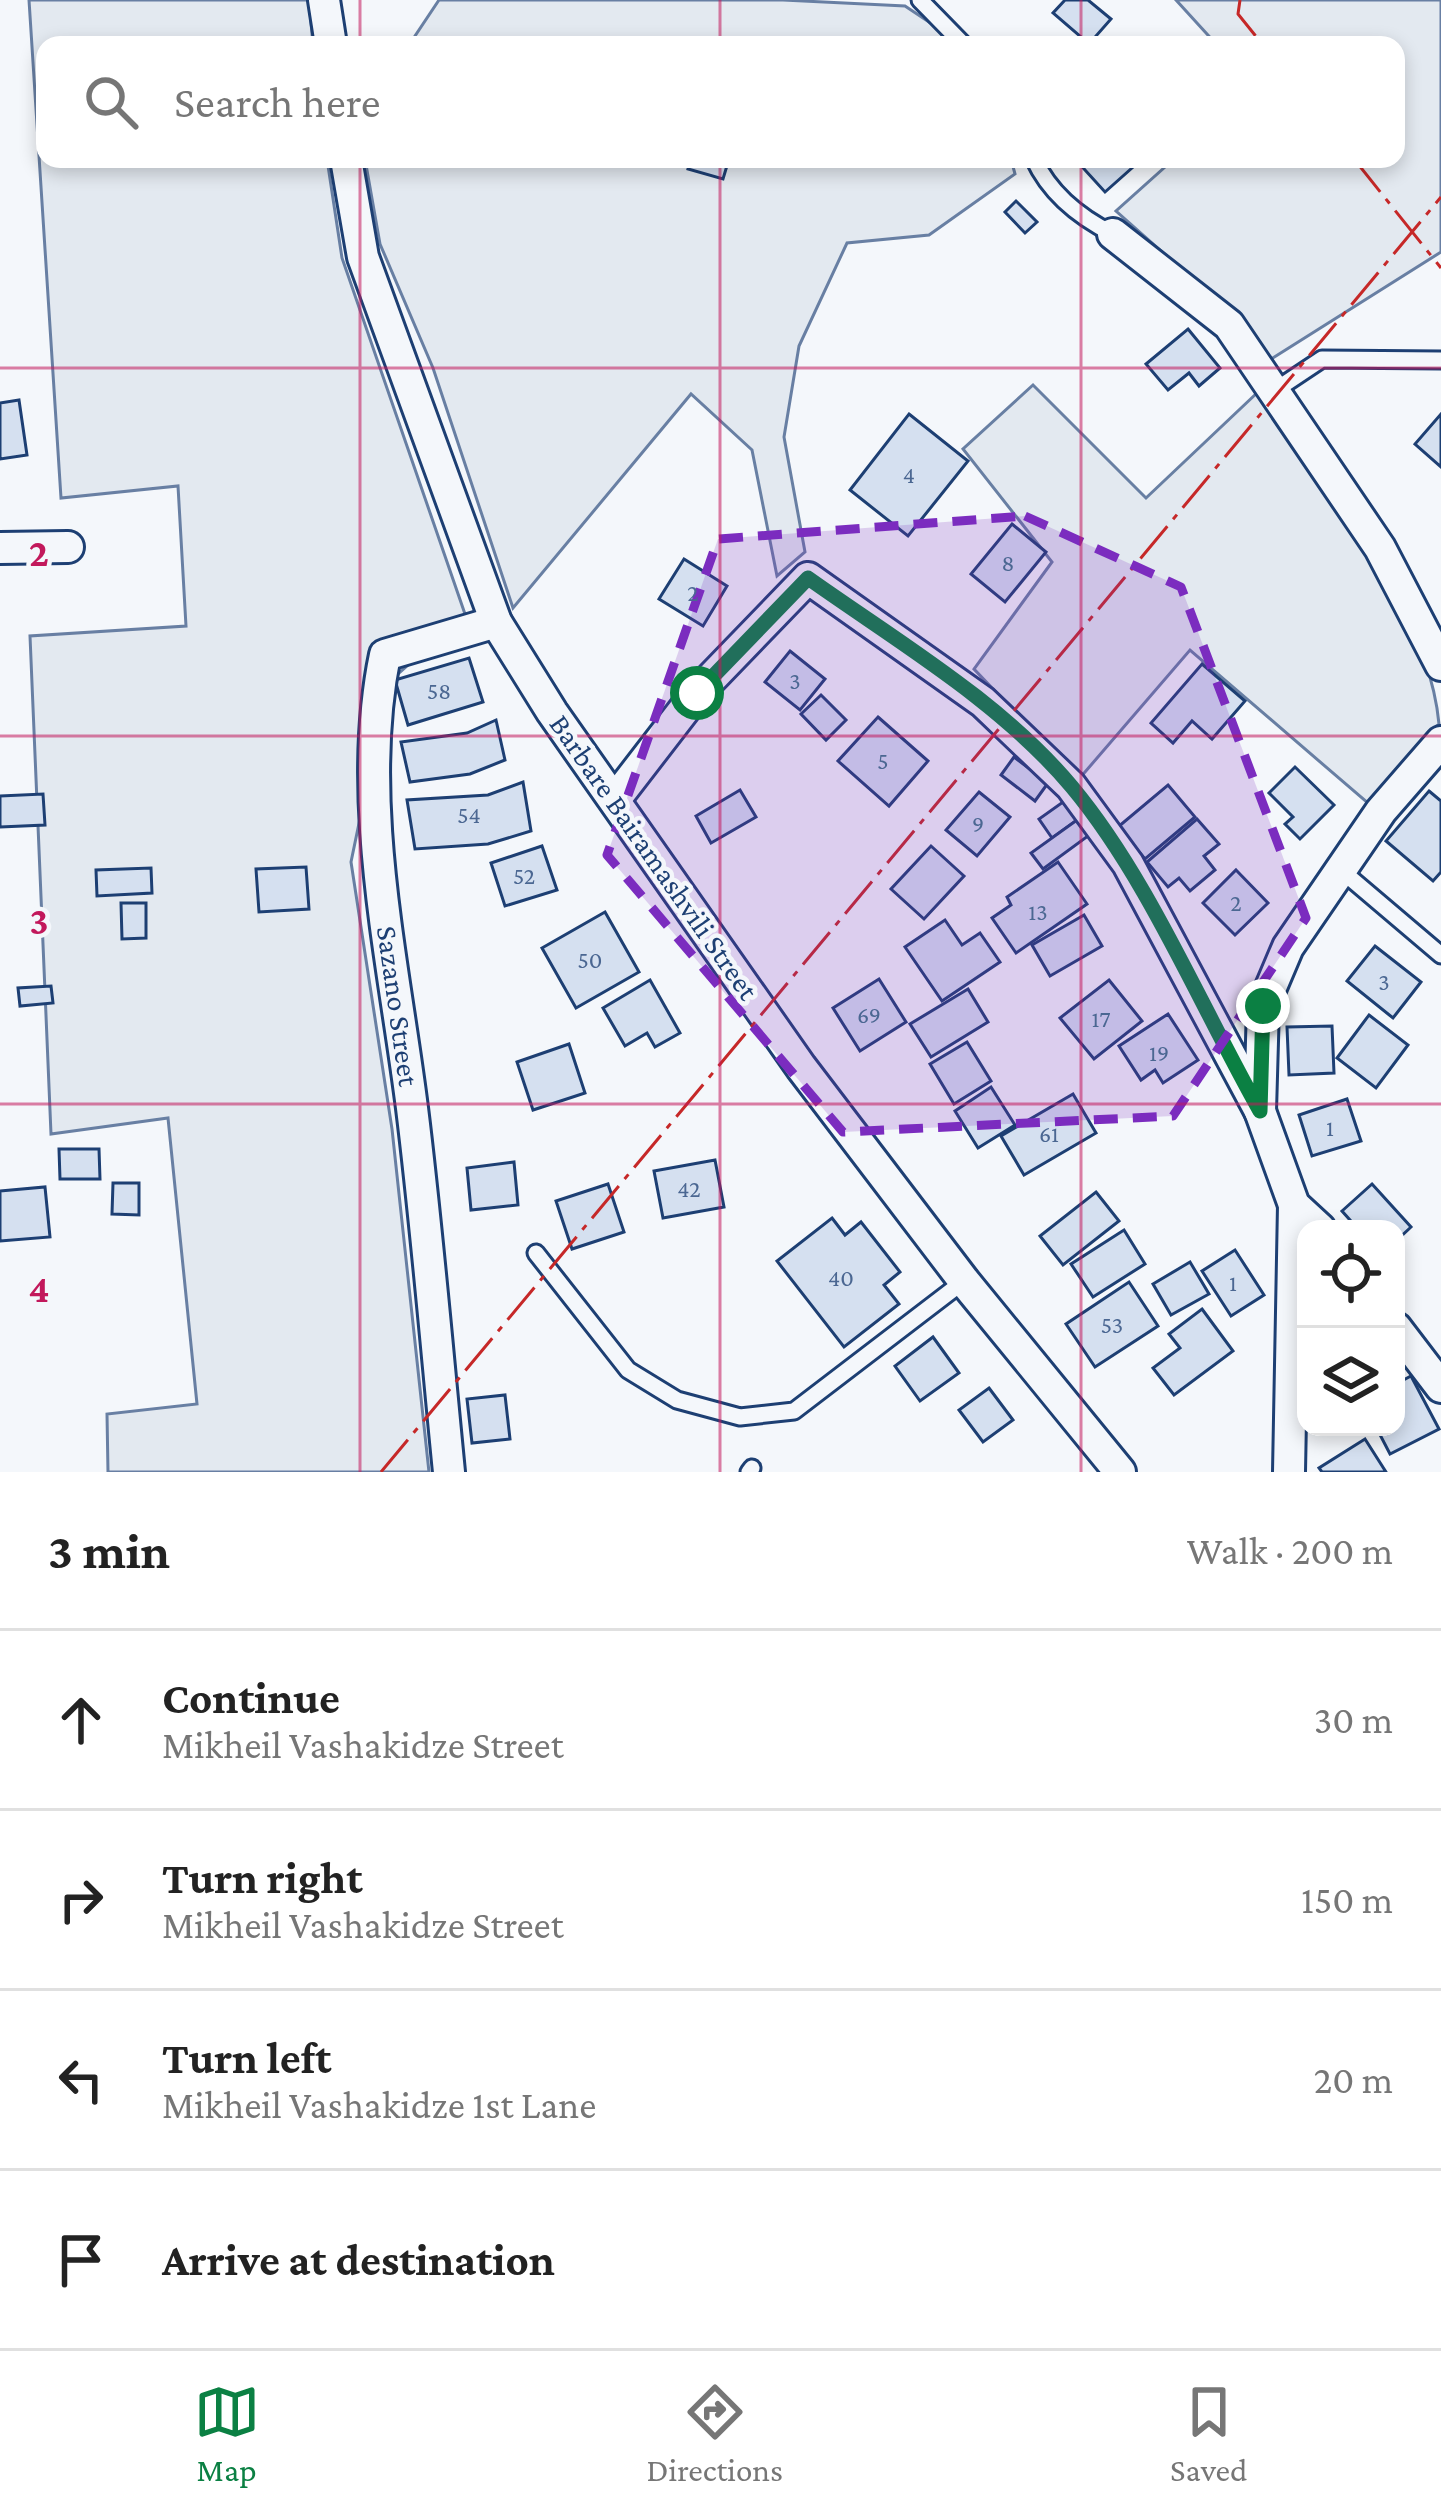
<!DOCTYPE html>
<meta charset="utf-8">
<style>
:root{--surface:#fff;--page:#f6f6f6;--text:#222;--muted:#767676;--line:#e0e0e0;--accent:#0b8043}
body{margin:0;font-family:"Crimson Pro",serif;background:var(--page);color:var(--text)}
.controls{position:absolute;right:36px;bottom:36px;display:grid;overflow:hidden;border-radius:24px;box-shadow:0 6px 18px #0003}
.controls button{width:108px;height:108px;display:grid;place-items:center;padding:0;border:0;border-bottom:3px solid var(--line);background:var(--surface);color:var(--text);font:60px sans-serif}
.stop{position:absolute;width:36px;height:36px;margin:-27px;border:9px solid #0b8043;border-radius:50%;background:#fff}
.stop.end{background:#0b8043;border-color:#fff;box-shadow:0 3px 12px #0008}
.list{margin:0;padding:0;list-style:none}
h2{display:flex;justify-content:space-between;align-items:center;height:156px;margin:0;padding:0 48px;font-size:51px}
h2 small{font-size:39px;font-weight:400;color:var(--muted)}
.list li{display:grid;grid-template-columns:78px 1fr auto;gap:36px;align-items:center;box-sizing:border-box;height:180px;padding:0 48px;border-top:3px solid var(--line)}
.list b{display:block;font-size:45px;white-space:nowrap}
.list p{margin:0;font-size:39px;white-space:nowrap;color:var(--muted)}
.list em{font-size:39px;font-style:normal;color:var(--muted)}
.icon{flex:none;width:66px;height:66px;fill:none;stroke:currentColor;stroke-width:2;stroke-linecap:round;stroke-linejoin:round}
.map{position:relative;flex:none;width:1441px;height:1472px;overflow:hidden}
.search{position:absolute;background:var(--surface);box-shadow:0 6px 18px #0003;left:36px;right:36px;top:36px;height:132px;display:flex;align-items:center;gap:30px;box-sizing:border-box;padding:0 42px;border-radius:24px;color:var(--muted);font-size:45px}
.sheet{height:876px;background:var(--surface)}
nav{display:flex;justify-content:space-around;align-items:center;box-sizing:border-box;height:168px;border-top:3px solid var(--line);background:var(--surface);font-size:33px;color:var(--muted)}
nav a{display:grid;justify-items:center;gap:6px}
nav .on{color:var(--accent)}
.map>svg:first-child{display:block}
.green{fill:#e3e9f0;stroke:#687fa3;stroke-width:3}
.building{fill:#d5e0f0;stroke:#1d3f73;stroke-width:3}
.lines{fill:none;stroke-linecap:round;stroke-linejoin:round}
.lane-casing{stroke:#1d3f73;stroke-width:21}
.street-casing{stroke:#1d3f73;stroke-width:36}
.lane{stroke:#f4f7fb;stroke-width:15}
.street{stroke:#f4f7fb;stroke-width:30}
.power{stroke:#c62828;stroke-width:3;stroke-dasharray:42 9 6 9;stroke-linecap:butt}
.route{stroke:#0b8043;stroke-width:15}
.marked{fill:#7b2cbf;fill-opacity:0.2;stroke:#7b2cbf;stroke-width:9;stroke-dasharray:24 15;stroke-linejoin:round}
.grid{fill:none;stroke:#c2185b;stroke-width:3;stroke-opacity:0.55}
.labels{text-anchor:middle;stroke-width:9;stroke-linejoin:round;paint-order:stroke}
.number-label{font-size:24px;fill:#4b6792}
.street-label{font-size:30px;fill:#1d3f73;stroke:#f4f7fb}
.grid-label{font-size:39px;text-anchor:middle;font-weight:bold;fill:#c2185b;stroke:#f4f7fb;stroke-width:9;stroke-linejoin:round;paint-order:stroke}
</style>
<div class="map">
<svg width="1441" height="1472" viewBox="0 0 1441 1472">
<rect width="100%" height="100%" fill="#f4f7fb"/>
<g class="green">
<path d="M29 0H309L313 45H45V159H327L342 258 465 614 388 683 351 862 392 1129 429 1472H108L107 1414 197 1404 168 1118 51 1134 30 636 186 626 178 486 61 498Z"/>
<path d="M439 0H783L905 6 941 30 951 45H409Z"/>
<path d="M1176 0H1441V252L1268 361 1233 315 1116 211 1174 159H1396V45H1217Z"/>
<path d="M365 159H1011L1015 174 929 235 847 243 799 346 784 437 805 552 777 576 752 450 691 394 513 608 433 368 380 244Z"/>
<path d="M1033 385 1146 498 1258 392C1324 489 1428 605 1439 724L1369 804 1190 650 1079 779 974 669 1052 562 963 449Z"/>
</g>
<g class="building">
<path d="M1065 0H1088L1111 19 1089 44 1053 13Z"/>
<path d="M691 159H729L723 179 688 169Z"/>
<path d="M1075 159H1142L1105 192Z"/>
<path d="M1016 201 1037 222 1025 233 1005 212Z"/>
<path d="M1188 329 1220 368 1199 386 1189 373 1168 390 1146 364Z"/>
<path d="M19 400 27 455 0 459V403Z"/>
<path d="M909 414 968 461 908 536 850 490Z"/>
<path d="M1441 414V467L1415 444Z"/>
<path d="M1012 524 1046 552 1005 602 971 574Z"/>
<path d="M684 559 727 586 703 626 659 599Z"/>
<path d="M790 651 825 679 800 710 765 682Z"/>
<path d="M469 658 483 702 408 725 395 680Z"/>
<path d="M1202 664 1245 701 1212 739 1192 721 1173 743 1151 723Z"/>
<path d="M821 695 846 720 826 740 801 714Z"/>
<path d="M878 717 928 761 889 806 838 761Z"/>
<path d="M496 720 505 760 470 774 410 782 401 742 467 733Z"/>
<path d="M1014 757 1048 783 1035 801 1001 775Z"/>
<path d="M1295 767 1334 805 1300 839 1285 824 1293 817 1269 793Z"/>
<path d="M523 782 531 831 488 844 415 849 407 800 488 795Z"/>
<path d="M1168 785 1195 817 1145 859 1118 827Z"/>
<path d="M740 790 756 817 711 843 696 816Z"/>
<path d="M1429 791 1441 801V872L1433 881 1386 841Z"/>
<path d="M979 792 1010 817 977 856 946 830Z"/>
<path d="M43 794 45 825 0 827V796Z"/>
<path d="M1063 802 1077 820 1052 838 1039 819Z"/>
<path d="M1197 819 1219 844 1204 856 1215 870 1190 891 1179 878 1168 887 1147 862Z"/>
<path d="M1077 820 1088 836 1043 869 1031 853Z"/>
<path d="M542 846 557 890 505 906 491 863Z"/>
<path d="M931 846 964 876 924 919 891 889Z"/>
<path d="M1058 862 1087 904 1016 953 992 918 1011 905 1007 897Z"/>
<path d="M306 867 309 909 259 912 256 869Z"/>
<path d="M151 868 152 893 97 896 96 870Z"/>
<path d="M1236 870 1268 903 1235 935 1203 903Z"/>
<path d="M121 903H146V938L122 939Z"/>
<path d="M605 912 639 972 576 1008 542 948Z"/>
<path d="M1084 915 1102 946 1050 976 1032 945Z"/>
<path d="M945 920 962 945 980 933 1000 962 942 1001 905 947Z"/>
<path d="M1375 946 1421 982 1393 1018 1347 981Z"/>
<path d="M879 979 906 1022 860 1051 833 1008Z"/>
<path d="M650 980 680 1033 655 1047 647 1033 625 1046 603 1008Z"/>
<path d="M1109 980 1142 1021 1094 1059 1060 1018Z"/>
<path d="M51 986 53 1003 20 1006 18 988Z"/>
<path d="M968 989 988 1022 931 1057 910 1024Z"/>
<path d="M1168 1014 1198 1060 1163 1083 1155 1070 1141 1080 1119 1046Z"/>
<path d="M1369 1015 1408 1045 1376 1088 1337 1058Z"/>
<path d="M1332 1026 1334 1073 1289 1075 1287 1027Z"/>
<path d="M967 1042 991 1081 954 1104 930 1064Z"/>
<path d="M569 1044 585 1093 533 1110 517 1062Z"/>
<path d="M991 1087 1015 1125 978 1148 955 1111Z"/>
<path d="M1073 1094 1096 1133 1024 1175 1001 1136Z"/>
<path d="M1347 1099 1361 1141 1312 1156 1299 1115Z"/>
<path d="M59 1149H99L100 1179H60Z"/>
<path d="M715 1160 724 1207 663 1218 654 1171Z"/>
<path d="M514 1162 518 1205 471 1210 467 1168Z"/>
<path d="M113 1183H139V1215L112 1214Z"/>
<path d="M608 1184 624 1232 572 1249 556 1201Z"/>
<path d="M1372 1184 1411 1227 1396 1241V1229H1358L1342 1211Z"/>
<path d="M45 1187 50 1237 0 1241V1191Z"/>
<path d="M1096 1192 1119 1221 1063 1265 1040 1236Z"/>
<path d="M832 1218 845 1235 861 1222 900 1272 884 1285 899 1304 844 1347 777 1261Z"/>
<path d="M1124 1230 1145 1264 1093 1297 1071 1264Z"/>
<path d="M1235 1250 1264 1295 1231 1316 1202 1271Z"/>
<path d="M1190 1262 1209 1294 1171 1315 1153 1284Z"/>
<path d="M1129 1282 1158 1326 1095 1367 1066 1324Z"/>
<path d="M1202 1309 1233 1351 1174 1395 1153 1368 1180 1348 1169 1334Z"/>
<path d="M933 1337 959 1373 920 1401 895 1366Z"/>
<path d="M1411 1376 1439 1429 1390 1454 1376 1427H1396V1384Z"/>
<path d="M989 1388 1013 1420 983 1442 959 1410Z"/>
<path d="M505 1395 510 1439 472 1443 467 1399Z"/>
<path d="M1365 1439 1386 1472H1322L1319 1468Z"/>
</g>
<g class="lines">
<g class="lane-casing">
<g id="lane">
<path d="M920 0 964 45"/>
<path d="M1034 159C1050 194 1079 217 1113 234"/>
<path d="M1274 391 1322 359 1441 360"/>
<path d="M1342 871 1441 955"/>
<path d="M536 1253 628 1370 677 1400 740 1417 794 1411 964 1281"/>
<path d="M749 1472 752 1468"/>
</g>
</g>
<g class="street-casing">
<g id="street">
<path d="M324 0 331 45"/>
<path d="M346 159 363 257 496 622 552 712 801 1067 964 1281 1120 1472"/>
<path d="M1113 234 1229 325 1380 548 1441 665"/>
<path d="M0 548 68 547"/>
<path d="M616 798 697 693 808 578 983 702 1071 786 1128 864 1260 1111 1294 1205 1320 1229"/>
<path d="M1260 1111 1263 1006 1288 947 1381 811 1441 742"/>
<path d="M1396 1328 1441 1387"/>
<path d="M449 1472C437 1351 427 1229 412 1108 394 964 355 799 385 655L496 622"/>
<path d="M1289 1472 1294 1205"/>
</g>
</g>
<use href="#lane" class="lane"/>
<use href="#street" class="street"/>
<g class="power">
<path d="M1240 0 1238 14 1263 45"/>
<path d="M1354 159 1441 268"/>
<path d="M381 1472 1441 197"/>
</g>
</g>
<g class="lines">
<path class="route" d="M697 693 808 578C898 642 1001 702 1072 787 1148 878 1201 1007 1260 1111L1263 1006"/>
</g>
<path class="marked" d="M1025 516 1181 587 1306 918 1173 1116 843 1132 607 855 718 539Z"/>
<path class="grid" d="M360 0V45M720 0V45M1081 0V45M360 159V1472M720 159V1472M1081 159V1472M0 368H1441M0 736H1441M0 1104H1441"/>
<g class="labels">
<g class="number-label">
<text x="909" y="483">4</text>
<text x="1008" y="571">8</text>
<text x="693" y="601">2</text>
<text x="795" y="689">3</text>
<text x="439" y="699">58</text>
<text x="883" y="769">5</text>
<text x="469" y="823">54</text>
<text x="978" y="832">9</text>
<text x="524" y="884">52</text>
<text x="1236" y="911">2</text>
<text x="1038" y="920">13</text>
<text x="590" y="968">50</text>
<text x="1384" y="990">3</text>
<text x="869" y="1023">69</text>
<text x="1101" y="1027">17</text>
<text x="1159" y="1061">19</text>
<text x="1330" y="1136">1</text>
<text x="1049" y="1142">61</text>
<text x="689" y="1197">42</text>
<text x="841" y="1286">40</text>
<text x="1233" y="1291">1</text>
<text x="1112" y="1333">53</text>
</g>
<g class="street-label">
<text transform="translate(654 857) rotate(55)" y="10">Barbare Bairamashvili Street</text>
<text transform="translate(398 1006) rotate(82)" y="10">Sazano Street</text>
</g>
</g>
<g class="grid-label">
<text x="39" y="566">2</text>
<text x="39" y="934">3</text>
<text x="39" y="1302">4</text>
</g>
</svg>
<div class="controls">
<button><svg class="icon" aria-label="locate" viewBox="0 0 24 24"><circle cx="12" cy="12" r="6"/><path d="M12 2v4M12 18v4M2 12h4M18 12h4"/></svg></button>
<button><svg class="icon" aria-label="layers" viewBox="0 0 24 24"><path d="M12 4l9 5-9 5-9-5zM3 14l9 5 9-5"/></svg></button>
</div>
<div class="stop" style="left:697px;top:693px"></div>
<div class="stop end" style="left:1263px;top:1006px"></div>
<div class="search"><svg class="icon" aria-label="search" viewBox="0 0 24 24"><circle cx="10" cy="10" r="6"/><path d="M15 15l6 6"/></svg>Search here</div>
</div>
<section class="sheet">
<h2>3 min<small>Walk · 200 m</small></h2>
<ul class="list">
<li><svg class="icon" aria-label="ahead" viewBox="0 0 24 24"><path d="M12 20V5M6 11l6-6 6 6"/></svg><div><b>Continue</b><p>Mikheil Vashakidze Street</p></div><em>30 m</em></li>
<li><svg class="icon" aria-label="right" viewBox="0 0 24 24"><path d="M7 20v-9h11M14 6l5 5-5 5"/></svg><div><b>Turn right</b><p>Mikheil Vashakidze Street</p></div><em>150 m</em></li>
<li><svg class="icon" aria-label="left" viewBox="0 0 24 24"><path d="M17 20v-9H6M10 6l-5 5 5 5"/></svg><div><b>Turn left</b><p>Mikheil Vashakidze 1st Lane</p></div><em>20 m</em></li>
<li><svg class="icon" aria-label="arrive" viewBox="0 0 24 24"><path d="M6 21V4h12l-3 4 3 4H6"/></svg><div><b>Arrive at destination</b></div></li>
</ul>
</section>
<nav>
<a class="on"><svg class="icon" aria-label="map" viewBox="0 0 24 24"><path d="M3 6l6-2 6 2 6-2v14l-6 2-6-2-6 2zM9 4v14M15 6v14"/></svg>Map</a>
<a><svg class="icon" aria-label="directions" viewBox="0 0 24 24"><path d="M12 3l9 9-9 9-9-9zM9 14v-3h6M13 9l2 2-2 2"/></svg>Directions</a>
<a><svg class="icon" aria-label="saved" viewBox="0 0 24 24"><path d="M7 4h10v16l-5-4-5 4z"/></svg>Saved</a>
</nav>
